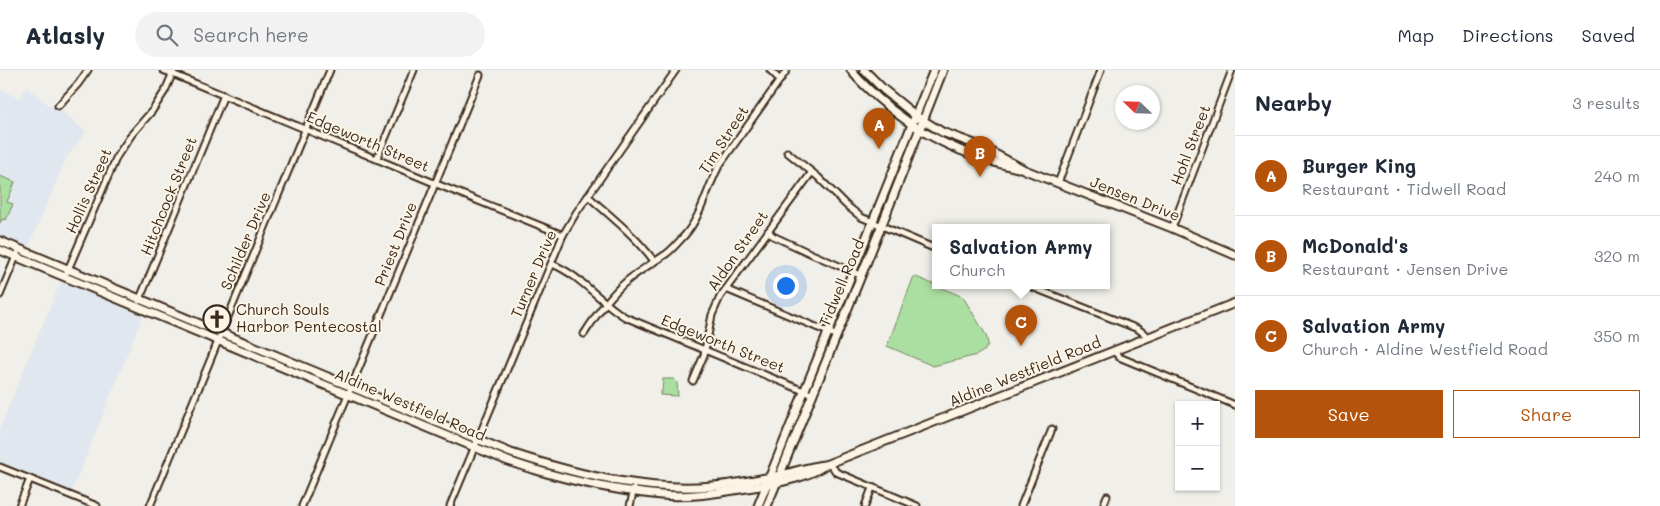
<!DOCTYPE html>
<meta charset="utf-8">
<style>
:root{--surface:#fff;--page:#f2f2f3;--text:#1f2937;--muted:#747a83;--line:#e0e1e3;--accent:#b45309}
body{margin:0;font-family:Mali,sans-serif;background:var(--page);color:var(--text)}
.controls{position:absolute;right:15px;bottom:15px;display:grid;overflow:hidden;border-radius:0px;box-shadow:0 1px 4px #0004}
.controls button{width:45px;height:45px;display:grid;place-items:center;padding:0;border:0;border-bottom:1px solid var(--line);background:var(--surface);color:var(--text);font:25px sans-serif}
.compass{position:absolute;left:1115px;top:15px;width:45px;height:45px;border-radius:50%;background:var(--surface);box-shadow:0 1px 4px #0004;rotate:293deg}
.you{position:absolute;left:785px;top:215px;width:18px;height:18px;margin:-12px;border:4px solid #fff;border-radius:50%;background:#1a73e8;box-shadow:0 0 0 8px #1a73e833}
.badge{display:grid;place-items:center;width:32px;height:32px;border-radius:50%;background:var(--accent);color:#fff;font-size:16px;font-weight:700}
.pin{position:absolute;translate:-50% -41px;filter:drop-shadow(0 1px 2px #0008)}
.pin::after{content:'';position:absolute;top:26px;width:18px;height:15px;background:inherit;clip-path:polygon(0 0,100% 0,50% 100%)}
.popup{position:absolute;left:932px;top:154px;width:178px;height:65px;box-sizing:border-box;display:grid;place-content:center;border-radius:0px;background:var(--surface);filter:drop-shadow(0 1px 4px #0005);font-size:16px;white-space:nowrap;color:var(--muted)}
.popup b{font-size:19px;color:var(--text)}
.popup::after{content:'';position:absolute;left:50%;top:100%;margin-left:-10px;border:10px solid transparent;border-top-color:var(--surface)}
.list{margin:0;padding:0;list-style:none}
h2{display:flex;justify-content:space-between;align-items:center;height:65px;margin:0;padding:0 20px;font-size:21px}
h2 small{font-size:16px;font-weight:400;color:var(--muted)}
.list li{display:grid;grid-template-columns:32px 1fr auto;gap:15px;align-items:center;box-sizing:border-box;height:80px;padding:0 20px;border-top:1px solid var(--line)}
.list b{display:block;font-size:19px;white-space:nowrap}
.list p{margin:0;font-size:16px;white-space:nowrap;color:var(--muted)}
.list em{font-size:16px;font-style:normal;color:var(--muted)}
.actions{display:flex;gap:10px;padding:15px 20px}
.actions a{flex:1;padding:11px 0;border:1px solid var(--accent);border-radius:0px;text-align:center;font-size:18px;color:var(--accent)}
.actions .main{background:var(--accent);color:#fff}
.icon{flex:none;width:28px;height:28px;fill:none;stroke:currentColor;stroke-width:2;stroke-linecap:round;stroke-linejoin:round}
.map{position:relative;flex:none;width:1235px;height:436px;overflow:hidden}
header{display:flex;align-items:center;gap:30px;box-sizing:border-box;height:70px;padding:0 25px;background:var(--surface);border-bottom:1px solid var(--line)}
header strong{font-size:24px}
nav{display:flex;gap:28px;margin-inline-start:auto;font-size:18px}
.search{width:350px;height:45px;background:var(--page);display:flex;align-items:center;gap:12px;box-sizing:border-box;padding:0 18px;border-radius:28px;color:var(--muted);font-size:19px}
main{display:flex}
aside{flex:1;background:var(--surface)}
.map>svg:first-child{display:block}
.built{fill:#e1e7ee}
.green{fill:#abdfa1;stroke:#738460}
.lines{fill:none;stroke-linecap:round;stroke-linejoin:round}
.street-casing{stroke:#3b2a1e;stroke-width:9}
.secondary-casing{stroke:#3b2a1e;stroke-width:11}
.street{stroke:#fcf5e5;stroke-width:5}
.secondary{stroke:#fcf5e5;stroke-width:7}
.labels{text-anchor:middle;stroke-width:4;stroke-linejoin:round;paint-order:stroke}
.street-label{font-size:15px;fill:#3b2a1e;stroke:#fcf5e5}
.poi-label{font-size:15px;fill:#3b2a1e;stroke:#fcf5e5;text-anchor:start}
</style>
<header>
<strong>Atlasly</strong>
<div class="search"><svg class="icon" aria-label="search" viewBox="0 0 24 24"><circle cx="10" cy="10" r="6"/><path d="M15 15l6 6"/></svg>Search here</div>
<nav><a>Map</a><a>Directions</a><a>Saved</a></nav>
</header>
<main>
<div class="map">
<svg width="1235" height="436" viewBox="0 0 1235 436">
<rect width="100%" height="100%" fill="#f0efe9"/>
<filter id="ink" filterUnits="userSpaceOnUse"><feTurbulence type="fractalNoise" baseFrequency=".02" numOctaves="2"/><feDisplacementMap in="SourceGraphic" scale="10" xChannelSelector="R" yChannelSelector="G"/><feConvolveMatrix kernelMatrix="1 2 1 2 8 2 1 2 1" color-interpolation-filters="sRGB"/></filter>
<g filter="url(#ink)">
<g class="built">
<path d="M26 17 50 36 61 41 86 62 66 88 28 178 0 166V20L20 28Z"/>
<path d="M61 211 143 245 72 421 0 392V357Z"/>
</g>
<g class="green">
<path d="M0 106 15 112 7 132 13 134 6 150 2 149 0 153Z"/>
<path d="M914 206 963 227 986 265 988 274 985 280 977 285 933 296 887 276Z"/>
<path d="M663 309H674L677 312 678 326 660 325V322H662Z"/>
</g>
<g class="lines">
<g class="street-casing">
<g id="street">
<path d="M163 0 434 113 563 165"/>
<path d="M770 0 780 10"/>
<path d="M58 36 78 14 88 0"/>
<path d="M787 82 818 107 846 135 861 147 936 179"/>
<path d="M377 88 414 0"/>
<path d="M1058 113 1101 0"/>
<path d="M588 126C611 147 635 165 654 191"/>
<path d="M1172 158 1232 0"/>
<path d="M768 161 773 166 812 184 860 205"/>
<path d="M552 194C580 205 599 231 625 247L811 324"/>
<path d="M67 202 117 86 132 64 152 41 165 21 174 0"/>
<path d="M1027 215 1138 259 1149 267"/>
<path d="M726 219 835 265"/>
<path d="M0 225 17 184"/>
<path d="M139 231 224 25"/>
<path d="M584 264C597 244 610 225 628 210 639 201 651 194 663 186 672 181 678 172 685 165 702 145 707 118 719 96L787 0"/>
<path d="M1114 281 1119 287 1235 335"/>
<path d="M693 311 704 285 712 245 720 227 812 102"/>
<path d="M830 393 836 402 917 436"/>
<path d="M0 397 97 436"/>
<path d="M19 436 30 409"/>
<path d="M150 436 330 0"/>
<path d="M302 436 480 5"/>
<path d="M450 436 563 165 576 143 676 0"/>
<path d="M630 436 634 419"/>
<path d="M865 436 872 418"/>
<path d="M1021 436 1052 359"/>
<path d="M1103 436 1107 426"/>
</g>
</g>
<g class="secondary-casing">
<g id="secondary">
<path d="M851 0C859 11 869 19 878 28 918 64 965 87 1018 98"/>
<path d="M864 0 884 20 916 46 942 62 980 76 1025 100 1172 158 1235 185"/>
<path d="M0 171 511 383C581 406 657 425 731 414 746 412 761 409 776 406 792 403 807 397 824 395"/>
<path d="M0 180 508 391C558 408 608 420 661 425 694 428 727 421 760 416 781 412 806 408 825 395L1235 233"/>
<path d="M758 436 934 0"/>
<path d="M767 436 881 157 943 0"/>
</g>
</g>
<use href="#street" class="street"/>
<use href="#secondary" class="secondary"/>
</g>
</g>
<defs>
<g id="church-ring" transform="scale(1.4375)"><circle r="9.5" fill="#fcf5e5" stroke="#3b2a1e" stroke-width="1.5"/><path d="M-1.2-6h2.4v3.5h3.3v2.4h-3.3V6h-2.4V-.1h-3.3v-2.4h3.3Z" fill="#3b2a1e"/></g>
</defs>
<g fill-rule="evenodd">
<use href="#church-ring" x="217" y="249"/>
</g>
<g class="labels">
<g class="street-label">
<text transform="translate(724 70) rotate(-57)" y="5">Tim Street</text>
<text transform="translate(368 72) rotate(23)" y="5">Edgeworth Street</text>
<text transform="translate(1191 75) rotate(-69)" y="5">Hohl Street</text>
<text transform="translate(89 121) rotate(-66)" y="5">Hollis Street</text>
<text transform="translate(169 126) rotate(-68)" y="5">Hitchcock Street</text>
<text transform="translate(1135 129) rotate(22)" y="5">Jensen Drive</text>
<text transform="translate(246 171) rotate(-67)" y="5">Schilder Drive</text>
<text transform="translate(396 174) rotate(-68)" y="5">Priest Drive</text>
<text transform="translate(738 181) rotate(-55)" y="5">Aldon Street</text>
<text transform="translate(534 204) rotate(-67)" y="5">Turner Drive</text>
<text transform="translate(842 213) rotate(-67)" y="5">Tidwell Road</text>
<text transform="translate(723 274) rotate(22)" y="5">Edgeworth Street</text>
<text transform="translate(1025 302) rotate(-22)" y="5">Aldine Westfield Road</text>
<text transform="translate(410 335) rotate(23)" y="5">Aldine Westfield Road</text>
</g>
<g class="poi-label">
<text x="236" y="245">Church Souls<tspan x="236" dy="17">Harbor Pentecostal</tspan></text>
</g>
</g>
</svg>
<div class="controls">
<button>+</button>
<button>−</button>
</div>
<svg class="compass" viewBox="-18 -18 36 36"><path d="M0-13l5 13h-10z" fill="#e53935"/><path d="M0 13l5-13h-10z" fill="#747a83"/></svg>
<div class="you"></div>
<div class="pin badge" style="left:879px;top:79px">A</div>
<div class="pin badge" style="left:980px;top:107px">B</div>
<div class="pin badge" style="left:1021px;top:276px">C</div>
<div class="popup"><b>Salvation Army</b>Church</div>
</div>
<aside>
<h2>Nearby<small>3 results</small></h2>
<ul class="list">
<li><span class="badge">A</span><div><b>Burger King</b><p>Restaurant · Tidwell Road</p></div><em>240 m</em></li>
<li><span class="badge">B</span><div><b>McDonald's</b><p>Restaurant · Jensen Drive</p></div><em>320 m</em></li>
<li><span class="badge">C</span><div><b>Salvation Army</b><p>Church · Aldine Westfield Road</p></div><em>350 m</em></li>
</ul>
<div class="actions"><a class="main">Save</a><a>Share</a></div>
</aside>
</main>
